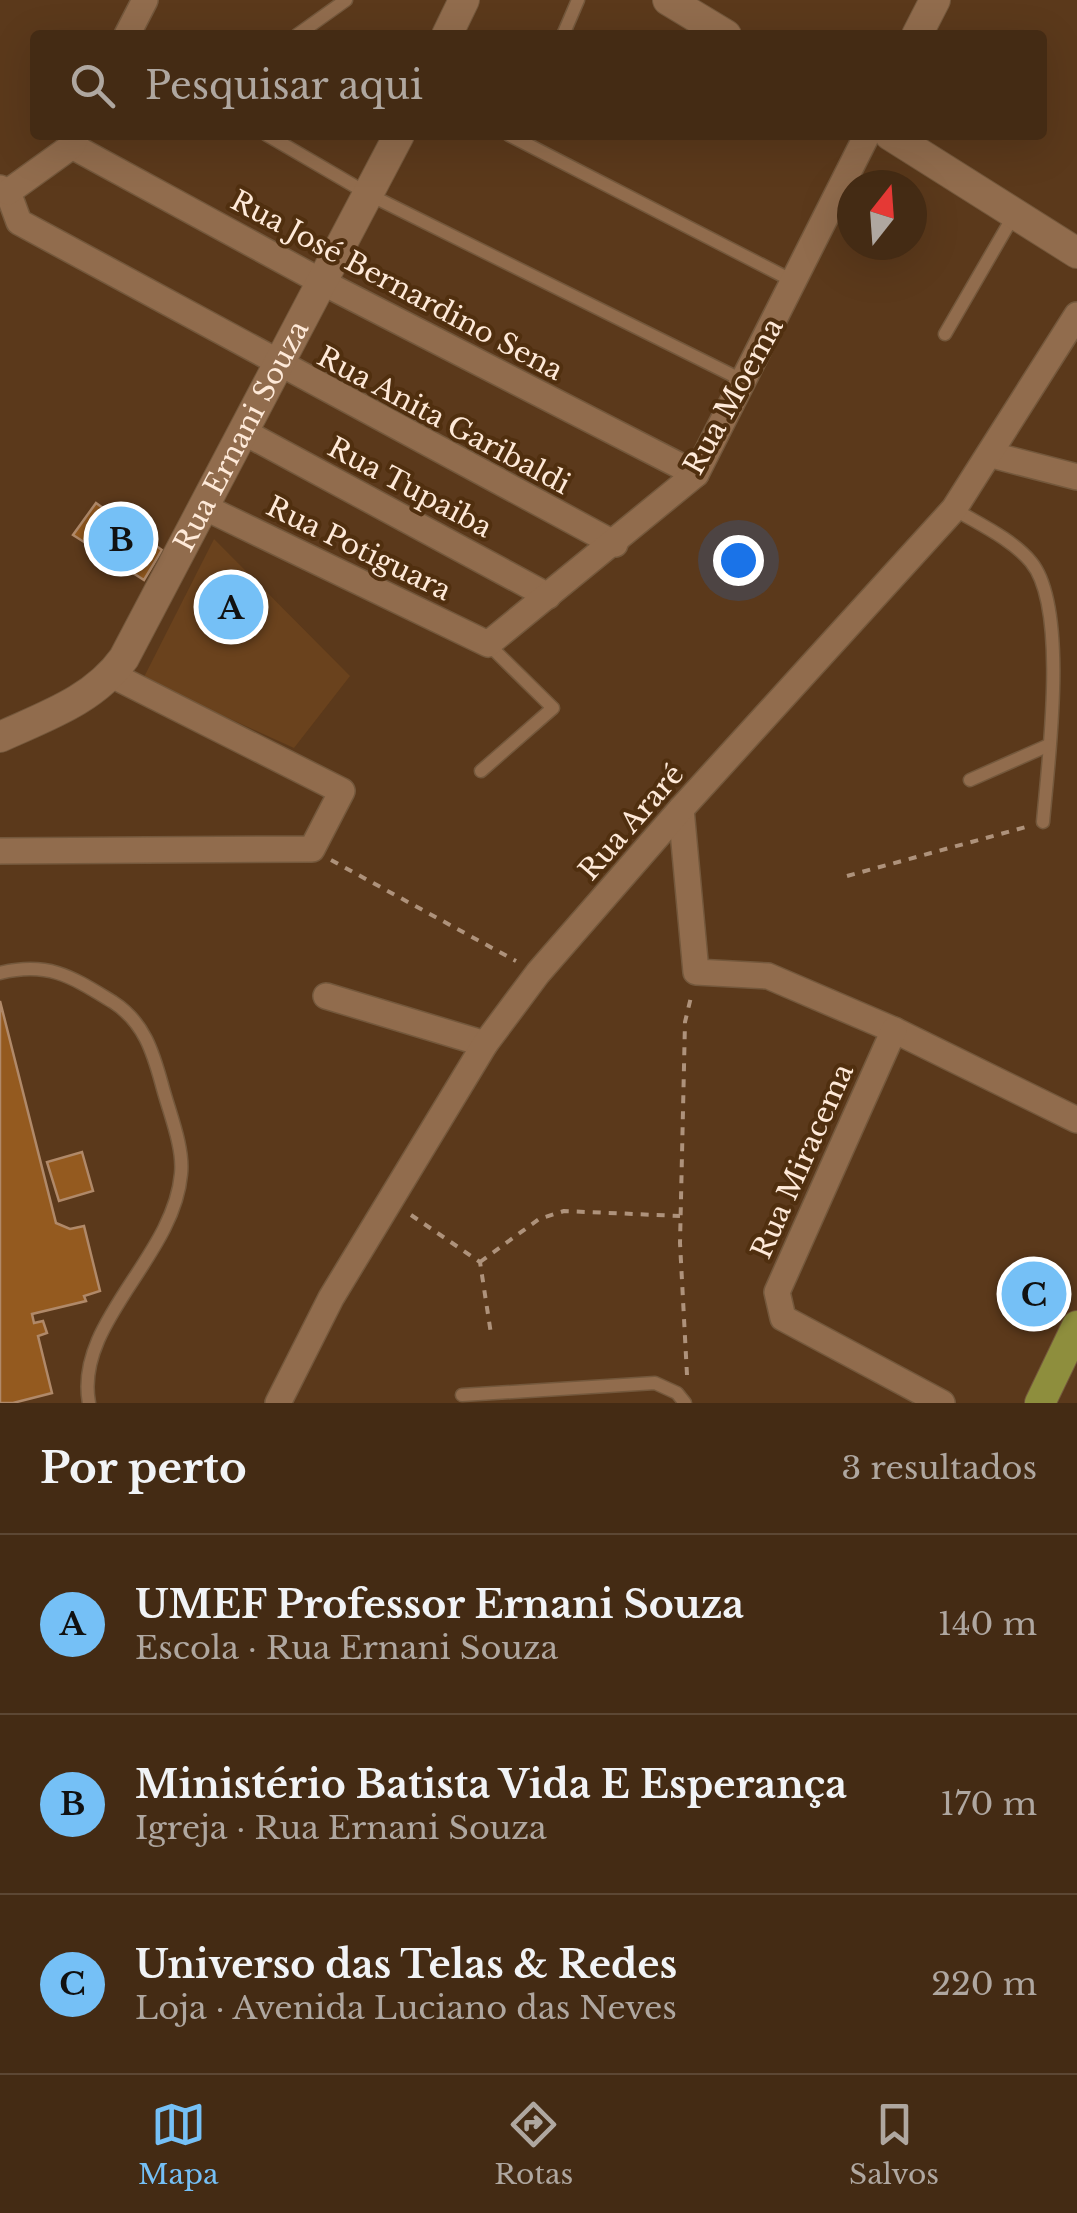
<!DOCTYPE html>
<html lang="pt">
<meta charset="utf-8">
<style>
:root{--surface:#442b14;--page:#4b331d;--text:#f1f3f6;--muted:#afa7a0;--line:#5c4734;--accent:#75c0f6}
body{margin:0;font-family:"Libre Baskerville",serif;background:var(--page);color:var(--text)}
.compass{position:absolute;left:837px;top:170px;width:90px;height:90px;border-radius:50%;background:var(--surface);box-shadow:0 10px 40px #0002;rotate:17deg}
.you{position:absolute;left:738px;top:560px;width:35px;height:35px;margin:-25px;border:8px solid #fff;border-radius:50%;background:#1a73e8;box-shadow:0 0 0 15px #1a73e833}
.badge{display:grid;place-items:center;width:65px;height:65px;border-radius:50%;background:var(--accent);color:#111;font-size:32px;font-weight:700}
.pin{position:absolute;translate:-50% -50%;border:5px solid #fff;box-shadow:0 2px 10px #0006}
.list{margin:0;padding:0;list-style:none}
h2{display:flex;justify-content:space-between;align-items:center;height:130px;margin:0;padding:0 40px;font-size:42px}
h2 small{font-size:32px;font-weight:400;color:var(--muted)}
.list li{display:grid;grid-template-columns:65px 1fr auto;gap:30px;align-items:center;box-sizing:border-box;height:180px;padding:0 40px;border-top:2px solid var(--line)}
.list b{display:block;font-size:38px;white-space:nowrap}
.list p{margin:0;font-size:32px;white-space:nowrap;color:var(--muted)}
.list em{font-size:32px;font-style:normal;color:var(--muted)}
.icon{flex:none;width:55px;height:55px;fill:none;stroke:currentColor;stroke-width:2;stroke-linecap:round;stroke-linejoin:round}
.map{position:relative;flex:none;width:1077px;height:1403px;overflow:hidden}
.search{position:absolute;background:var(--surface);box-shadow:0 10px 40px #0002;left:30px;right:30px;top:30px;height:110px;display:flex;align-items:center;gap:25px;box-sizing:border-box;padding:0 35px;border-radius:10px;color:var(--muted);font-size:38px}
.sheet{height:670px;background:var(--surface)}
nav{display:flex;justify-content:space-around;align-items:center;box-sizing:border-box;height:140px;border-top:2px solid var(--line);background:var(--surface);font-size:28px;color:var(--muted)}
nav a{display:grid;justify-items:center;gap:5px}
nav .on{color:var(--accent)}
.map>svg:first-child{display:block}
.built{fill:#6a421d}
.building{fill:#945a1f;stroke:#b08969;stroke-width:2.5}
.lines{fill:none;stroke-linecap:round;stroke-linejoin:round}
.service-casing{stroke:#74583c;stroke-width:15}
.minor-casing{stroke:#74583c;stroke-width:28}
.tertiary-casing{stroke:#74583c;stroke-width:32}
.secondary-casing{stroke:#74583c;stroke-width:32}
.primary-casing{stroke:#74583c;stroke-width:32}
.path{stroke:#ae927b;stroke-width:4;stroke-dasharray:8 8;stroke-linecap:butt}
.service{stroke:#916c4d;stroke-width:12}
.minor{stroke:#916c4d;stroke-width:25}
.tertiary{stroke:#916c4d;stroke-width:30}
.secondary{stroke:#916c4d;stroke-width:30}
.primary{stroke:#8e8e3d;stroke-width:30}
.labels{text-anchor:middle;stroke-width:8;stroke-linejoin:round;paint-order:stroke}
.street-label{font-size:28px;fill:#fee9d8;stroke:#502f0f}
</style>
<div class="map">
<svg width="1077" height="1403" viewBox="0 0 1077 1403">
<rect width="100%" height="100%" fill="#5b391b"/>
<path class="built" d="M214 539 350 676 294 748 143 679Z"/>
<g class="building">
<path d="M96 503 162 550 144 580 73 535Z"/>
<path d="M0 1001 56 1223 70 1229 84 1226 100 1291 84 1296 86 1301 32 1314 34 1323 43 1321 47 1333 38 1336 52 1393 13 1403H0Z"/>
<path d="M82 1152 93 1191 59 1201 47 1162Z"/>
</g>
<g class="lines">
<g class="service-casing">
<g id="service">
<path d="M297 35 346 0"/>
<path d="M563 35 578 0"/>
<path d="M267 135 370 195 742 380"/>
<path d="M509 135 795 282"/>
<path d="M945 334 1014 215"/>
<path d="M954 509C979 524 1012 539 1031 562 1069 608 1048 763 1043 822"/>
<path d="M481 771 553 708 488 644"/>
<path d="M970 780 1049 745"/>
<path d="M0 973C49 961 72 977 113 1002 144 1022 153 1052 162 1085 169 1112 184 1147 181 1174 174 1257 74 1323 89 1403"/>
<path d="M462 1395 655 1383 677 1393 685 1403"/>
</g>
</g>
<g class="minor-casing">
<g id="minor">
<path d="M127 35 145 0"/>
<path d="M72 146 322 282 696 474"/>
<path d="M0 188 8 192 19 222 615 544"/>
<path d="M8 192 72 146 77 135"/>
<path d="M244 432 548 596"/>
<path d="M992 455 1077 477"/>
<path d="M204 507 488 644 696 474 867 135"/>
<path d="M681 809 696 972 768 976 894 1030 1077 1120"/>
<path d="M0 851 312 849 342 791 112 675"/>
<path d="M326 996 485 1044"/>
<path d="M894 1030 777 1292 783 1318 942 1403"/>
<path d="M278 1403 331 1298 485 1044 538 973 681 809 954 509 1077 315"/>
</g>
</g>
<g class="tertiary-casing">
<g id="tertiary">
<path d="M447 35 464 0"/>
<path d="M917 35 935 0"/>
<path id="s1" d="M0 737C46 716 94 700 124 658L399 135"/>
</g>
</g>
<g class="secondary-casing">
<g id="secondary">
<path d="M668 0 726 35"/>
<path d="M890 135 1077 253"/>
</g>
</g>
<g class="primary-casing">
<path id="primary" d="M1040 1403 1077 1326"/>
</g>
<g class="path">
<path d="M331 860 516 961"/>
<path d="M847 876 1026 827"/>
<path d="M411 1215 480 1262 491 1334"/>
<path d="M480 1262 539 1219 564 1211 680 1216"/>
<path d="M687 1375 680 1243 685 1022 691 997"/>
</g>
<use href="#service" class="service"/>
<use href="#minor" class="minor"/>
<use href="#tertiary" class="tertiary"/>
<use href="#secondary" class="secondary"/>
<use href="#primary" class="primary"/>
</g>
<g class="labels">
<g class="street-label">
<text transform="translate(397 285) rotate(28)" y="10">Rua José Bernardino Sena</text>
<text transform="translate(733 396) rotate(-61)" y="10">Rua Moema</text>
<text transform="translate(444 420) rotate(28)" y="10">Rua Anita Garibaldi</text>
<text dy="10" stroke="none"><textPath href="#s1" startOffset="400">Rua Ernani Souza</textPath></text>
<text transform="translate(410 487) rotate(28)" y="10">Rua Tupaiba</text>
<text transform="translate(359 548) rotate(26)" y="10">Rua Potiguara</text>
<text transform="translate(631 822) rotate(-49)" y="10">Rua Araré</text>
<text transform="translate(802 1161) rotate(-66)" y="10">Rua Miracema</text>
</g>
</g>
</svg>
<svg class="compass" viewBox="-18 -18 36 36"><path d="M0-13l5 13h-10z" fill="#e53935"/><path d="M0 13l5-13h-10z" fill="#afa7a0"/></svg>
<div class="you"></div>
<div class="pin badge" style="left:231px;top:607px">A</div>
<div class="pin badge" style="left:121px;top:539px">B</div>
<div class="pin badge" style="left:1034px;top:1294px">C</div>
<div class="search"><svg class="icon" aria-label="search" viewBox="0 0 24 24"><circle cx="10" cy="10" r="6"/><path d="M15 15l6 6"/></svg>Pesquisar aqui</div>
</div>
<section class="sheet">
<h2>Por perto<small>3 resultados</small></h2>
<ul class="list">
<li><span class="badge">A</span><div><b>UMEF Professor Ernani Souza</b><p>Escola · Rua Ernani Souza</p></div><em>140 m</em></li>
<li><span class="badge">B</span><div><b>Ministério Batista Vida E Esperança</b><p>Igreja · Rua Ernani Souza</p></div><em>170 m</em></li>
<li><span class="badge">C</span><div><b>Universo das Telas &amp; Redes</b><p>Loja · Avenida Luciano das Neves</p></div><em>220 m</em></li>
</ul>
</section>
<nav>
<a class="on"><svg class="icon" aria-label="map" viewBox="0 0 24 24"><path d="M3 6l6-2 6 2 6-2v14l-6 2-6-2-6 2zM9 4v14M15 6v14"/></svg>Mapa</a>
<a><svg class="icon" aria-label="directions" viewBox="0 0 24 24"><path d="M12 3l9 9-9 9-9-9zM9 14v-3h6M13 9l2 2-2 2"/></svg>Rotas</a>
<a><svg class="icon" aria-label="saved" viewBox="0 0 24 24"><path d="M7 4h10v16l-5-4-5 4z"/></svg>Salvos</a>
</nav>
